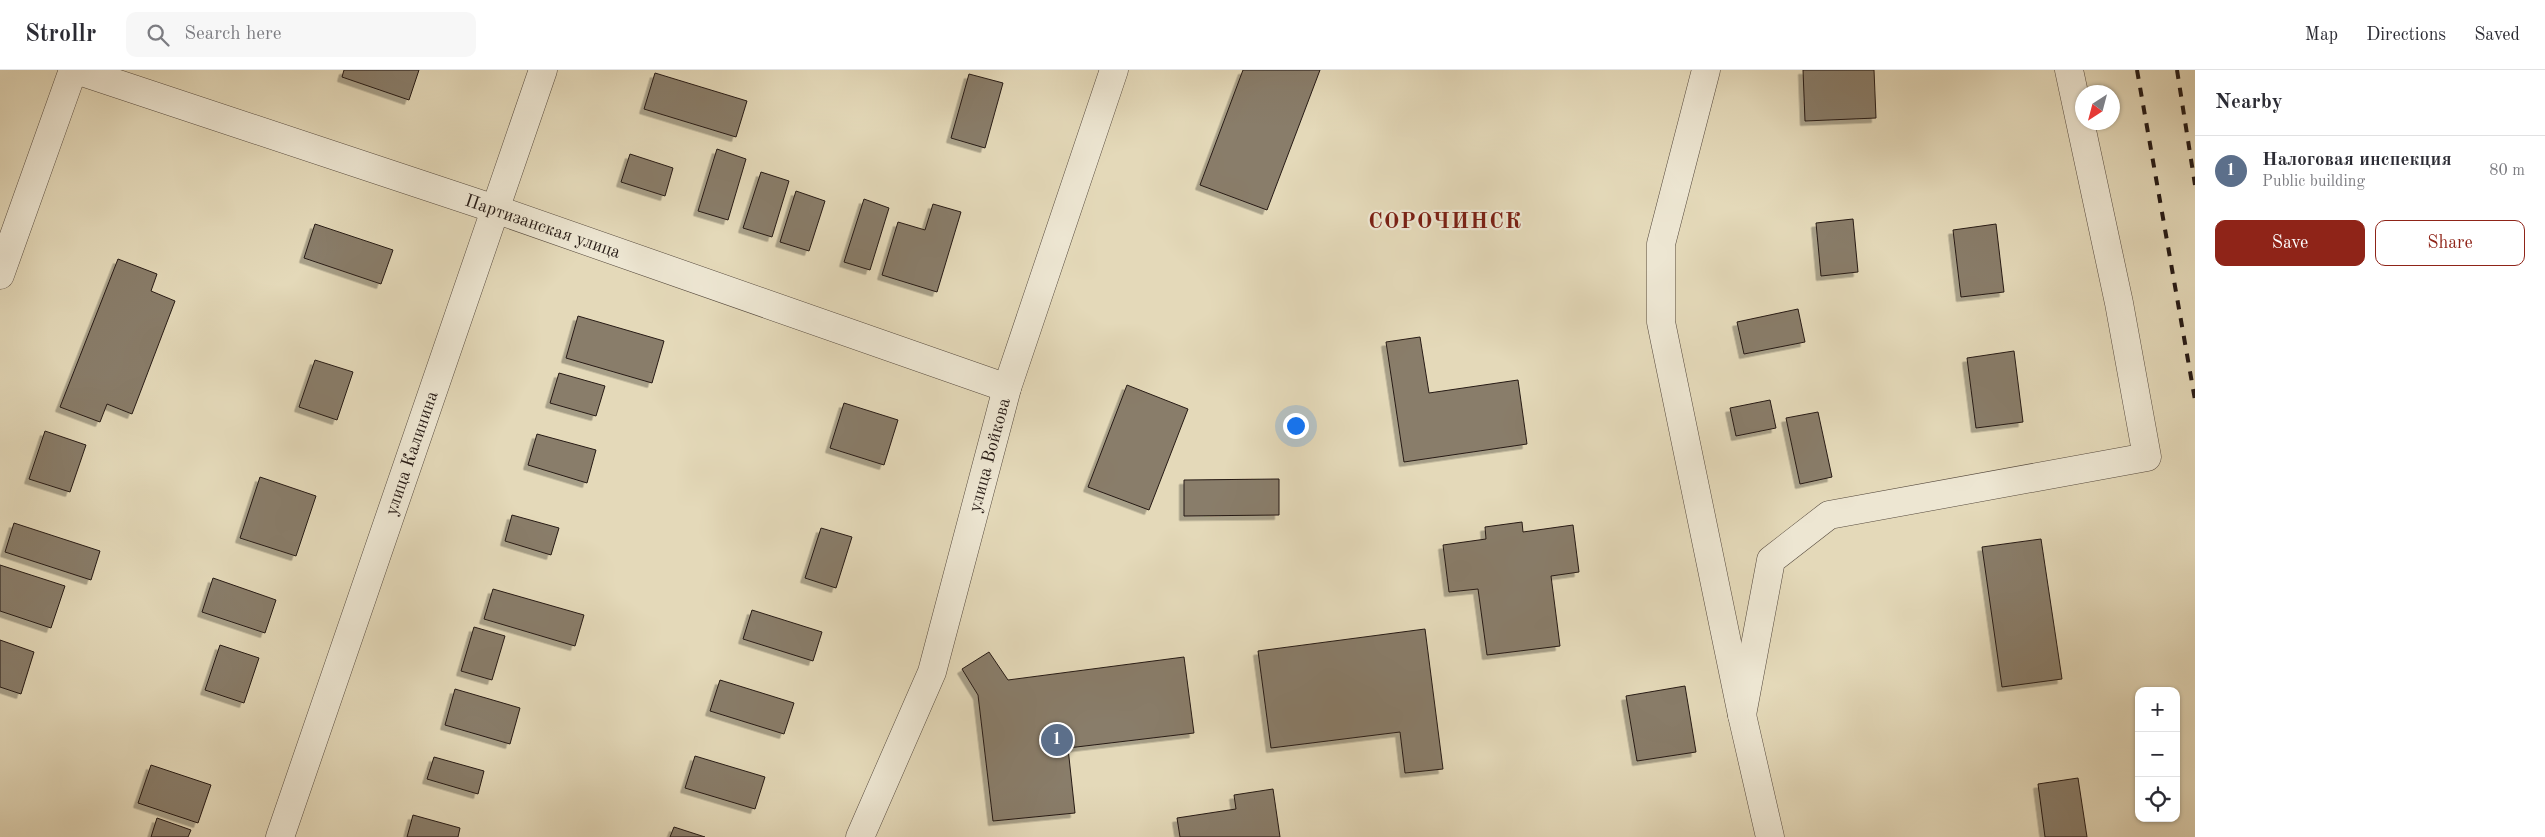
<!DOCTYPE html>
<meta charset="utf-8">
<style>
:root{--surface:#fff;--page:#f7f7f7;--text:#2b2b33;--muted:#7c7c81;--line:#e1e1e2;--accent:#8f2418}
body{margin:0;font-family:"Old Standard TT",serif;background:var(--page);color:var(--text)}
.controls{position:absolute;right:15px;bottom:15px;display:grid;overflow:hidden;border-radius:10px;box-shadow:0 1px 4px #0004}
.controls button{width:45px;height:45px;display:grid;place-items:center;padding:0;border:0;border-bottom:1px solid var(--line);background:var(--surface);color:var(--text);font:25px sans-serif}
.compass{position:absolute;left:2075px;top:15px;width:45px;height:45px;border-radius:50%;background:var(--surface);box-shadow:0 1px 4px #0004;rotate:216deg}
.you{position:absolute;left:1295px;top:355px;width:18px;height:18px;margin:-12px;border:4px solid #fff;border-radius:50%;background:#1a73e8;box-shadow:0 0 0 8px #1a73e833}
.badge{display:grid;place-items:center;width:32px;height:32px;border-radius:50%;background:var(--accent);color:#fff;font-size:16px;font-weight:700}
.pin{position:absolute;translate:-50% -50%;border:2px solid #fff;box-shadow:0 1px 5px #0006}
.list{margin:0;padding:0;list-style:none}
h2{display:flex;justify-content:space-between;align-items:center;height:65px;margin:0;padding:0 20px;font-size:21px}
h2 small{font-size:16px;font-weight:400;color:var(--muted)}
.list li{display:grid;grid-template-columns:32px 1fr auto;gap:15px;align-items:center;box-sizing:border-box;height:70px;padding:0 20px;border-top:1px solid var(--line)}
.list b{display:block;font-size:19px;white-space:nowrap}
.list p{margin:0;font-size:16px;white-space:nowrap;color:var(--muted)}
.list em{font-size:16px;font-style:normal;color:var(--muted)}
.actions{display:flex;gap:10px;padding:15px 20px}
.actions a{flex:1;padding:11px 0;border:1px solid var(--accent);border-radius:10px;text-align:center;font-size:18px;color:var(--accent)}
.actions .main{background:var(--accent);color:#fff}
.icon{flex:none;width:28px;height:28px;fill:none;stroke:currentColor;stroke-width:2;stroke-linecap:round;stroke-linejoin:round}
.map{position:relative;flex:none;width:2195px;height:767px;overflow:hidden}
header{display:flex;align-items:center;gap:30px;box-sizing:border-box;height:70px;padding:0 25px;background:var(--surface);border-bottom:1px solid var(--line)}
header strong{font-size:24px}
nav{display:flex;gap:28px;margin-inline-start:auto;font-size:18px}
.search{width:350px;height:45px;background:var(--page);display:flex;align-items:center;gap:12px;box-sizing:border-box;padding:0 18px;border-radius:10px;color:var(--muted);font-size:19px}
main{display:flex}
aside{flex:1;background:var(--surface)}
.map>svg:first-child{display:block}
.building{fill:#897d6a;stroke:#261a15;filter:url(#shadow)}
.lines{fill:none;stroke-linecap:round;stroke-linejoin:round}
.minor-casing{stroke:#564a3e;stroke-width:29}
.minor{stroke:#ede6d2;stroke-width:28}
.rail{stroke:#261a15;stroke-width:4;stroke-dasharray:9 9;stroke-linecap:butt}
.labels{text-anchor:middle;stroke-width:4.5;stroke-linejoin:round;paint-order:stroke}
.street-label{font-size:18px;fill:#261a15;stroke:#ede6d2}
.district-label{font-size:22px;font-weight:bold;letter-spacing:1px;fill:#7a1f14;stroke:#ede6d2}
</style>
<header>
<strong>Strollr</strong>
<div class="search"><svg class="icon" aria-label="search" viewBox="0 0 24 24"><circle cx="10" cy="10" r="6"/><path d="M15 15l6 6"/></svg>Search here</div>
<nav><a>Map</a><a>Directions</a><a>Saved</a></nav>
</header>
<main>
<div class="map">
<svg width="2195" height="767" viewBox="0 0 2195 767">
<defs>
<filter id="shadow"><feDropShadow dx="-4.5" dy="4.5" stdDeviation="0" flood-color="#0004"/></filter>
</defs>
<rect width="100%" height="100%" fill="#e4d9b9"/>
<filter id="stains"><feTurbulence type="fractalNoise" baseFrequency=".004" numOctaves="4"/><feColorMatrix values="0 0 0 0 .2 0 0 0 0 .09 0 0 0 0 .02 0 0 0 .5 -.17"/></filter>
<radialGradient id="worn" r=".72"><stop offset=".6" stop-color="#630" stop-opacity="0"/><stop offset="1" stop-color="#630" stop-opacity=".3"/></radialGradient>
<g class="building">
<path d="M344 0H419L409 30 342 7Z"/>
<path d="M1243 0H1320L1267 140 1200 115Z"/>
<path d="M1803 0H1874L1876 48 1805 51Z"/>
<path d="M655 3 747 31 736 67 644 39Z"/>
<path d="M969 4 1003 13 985 78 951 68Z"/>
<path d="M717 79 746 89 728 150 698 141Z"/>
<path d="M630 84 673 98 665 126 621 112Z"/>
<path d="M761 102 789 111 772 167 743 158Z"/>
<path d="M796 121 825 131 809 181 780 172Z"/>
<path d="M864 129 889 138 870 200 844 192Z"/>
<path d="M933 134 961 142 937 222 882 205 898 152 925 160Z"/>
<path d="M1853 149 1858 202 1821 206 1816 153Z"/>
<path d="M315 154 393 180 381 214 304 188Z"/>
<path d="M1996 154 2004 222 1961 227 1953 160Z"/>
<path d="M118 189 157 204 151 221 175 231 132 344 107 334 100 352 60 337Z"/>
<path d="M1798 239 1805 272 1744 284 1737 252Z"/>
<path d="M578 246 664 271 652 313 566 288Z"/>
<path d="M1420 267 1429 323 1518 310 1527 374 1404 392 1386 272Z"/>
<path d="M2014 281 2023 352 1976 358 1967 288Z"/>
<path d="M315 290 353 302 337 350 299 337Z"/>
<path d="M559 303 605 316 596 346 550 333Z"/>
<path d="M1127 315 1188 339 1149 440 1088 417Z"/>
<path d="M1770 330 1776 358 1736 366 1730 338Z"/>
<path d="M844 333 898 350 884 395 830 378Z"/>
<path d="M1818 342 1832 407 1800 414 1786 348Z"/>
<path d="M45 361 86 375 70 422 29 409Z"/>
<path d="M537 364 596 380 587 413 528 395Z"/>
<path d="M260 407 316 426 296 486 240 468Z"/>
<path d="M1279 409V445L1184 446V410Z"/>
<path d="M512 445 559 458 551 485 505 471Z"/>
<path d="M1522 452 1523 462 1573 455 1579 502 1551 506 1560 576 1487 585 1478 519 1449 522 1443 475 1486 469 1485 457Z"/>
<path d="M14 453 100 481 91 510 5 482Z"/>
<path d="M821 458 852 467 836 518 805 508Z"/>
<path d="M2041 469 2062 609 2002 617 1982 477Z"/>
<path d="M0 495 65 516 51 558 0 541Z"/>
<path d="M213 508 276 530 265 563 202 542Z"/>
<path d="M493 519 584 545 575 576 484 549Z"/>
<path d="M752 540 822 562 813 591 743 569Z"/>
<path d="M474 557 505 566 492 610 461 601Z"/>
<path d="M1425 559 1443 699 1405 703 1400 662 1271 678 1258 581Z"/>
<path d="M0 570 34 582 21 624 0 617Z"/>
<path d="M220 575 259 588 244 633 205 620Z"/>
<path d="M989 582 1008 610 1184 587 1194 663 1068 678 1075 743 993 751 978 625 962 599Z"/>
<path d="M720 610 794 633 784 664 710 641Z"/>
<path d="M1685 616 1696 682 1637 691 1626 626Z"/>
<path d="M455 619 520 638 510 674 445 655Z"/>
<path d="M695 686 765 707 755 739 685 718Z"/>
<path d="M434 687 484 701 478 724 427 709Z"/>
<path d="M151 695 211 715 198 753 138 733Z"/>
<path d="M2078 708 2087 767H2045L2038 714Z"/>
<path d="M1273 719 1280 767H1180L1177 748 1236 739 1234 725Z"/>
<path d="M413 745 460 758 458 767H407Z"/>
<path d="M157 748 191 760 188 767H151Z"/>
<path d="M674 757 705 767H670Z"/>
</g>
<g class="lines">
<g class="minor-casing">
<g id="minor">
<path d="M76 0 495 139 1007 318"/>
<path d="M1706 0 1661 174V252L1742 645 1770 767"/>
<path d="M0 205 73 0"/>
<path d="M1742 645 1771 490 1829 445 2147 387 2119 233 2069 0"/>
<path d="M280 767 543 0"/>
<path d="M860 767 932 602 1007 318 1114 0"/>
</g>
</g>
<use href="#minor" class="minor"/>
<g class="rail">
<path d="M2137 0 2195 330"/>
<path d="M2177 0 2195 115"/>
</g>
</g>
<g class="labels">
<g class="street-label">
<text transform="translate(543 156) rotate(19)" y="6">Партизанская улица</text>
<text transform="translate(411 383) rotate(-71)" y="6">улица Калинина</text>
<text transform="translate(989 385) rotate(-75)" y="6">улица Войкова</text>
</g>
<g class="district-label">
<text x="1445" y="158">СОРОЧИНСК</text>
</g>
</g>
<rect width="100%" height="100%" filter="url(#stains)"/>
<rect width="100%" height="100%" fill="url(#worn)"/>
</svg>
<div class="controls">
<button>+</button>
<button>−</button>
<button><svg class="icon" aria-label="locate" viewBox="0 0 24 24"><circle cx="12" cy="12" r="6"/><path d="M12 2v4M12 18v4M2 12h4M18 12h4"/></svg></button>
</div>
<svg class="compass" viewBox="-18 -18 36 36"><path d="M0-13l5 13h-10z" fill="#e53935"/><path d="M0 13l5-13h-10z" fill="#7c7c81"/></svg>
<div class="you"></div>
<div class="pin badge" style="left:1057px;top:670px;background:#5c6f8a">1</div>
</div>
<aside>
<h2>Nearby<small></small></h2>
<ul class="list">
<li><span class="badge" style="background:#5c6f8a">1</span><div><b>Налоговая инспекция</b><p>Public building</p></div><em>80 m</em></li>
</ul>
<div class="actions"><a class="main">Save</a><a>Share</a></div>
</aside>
</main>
